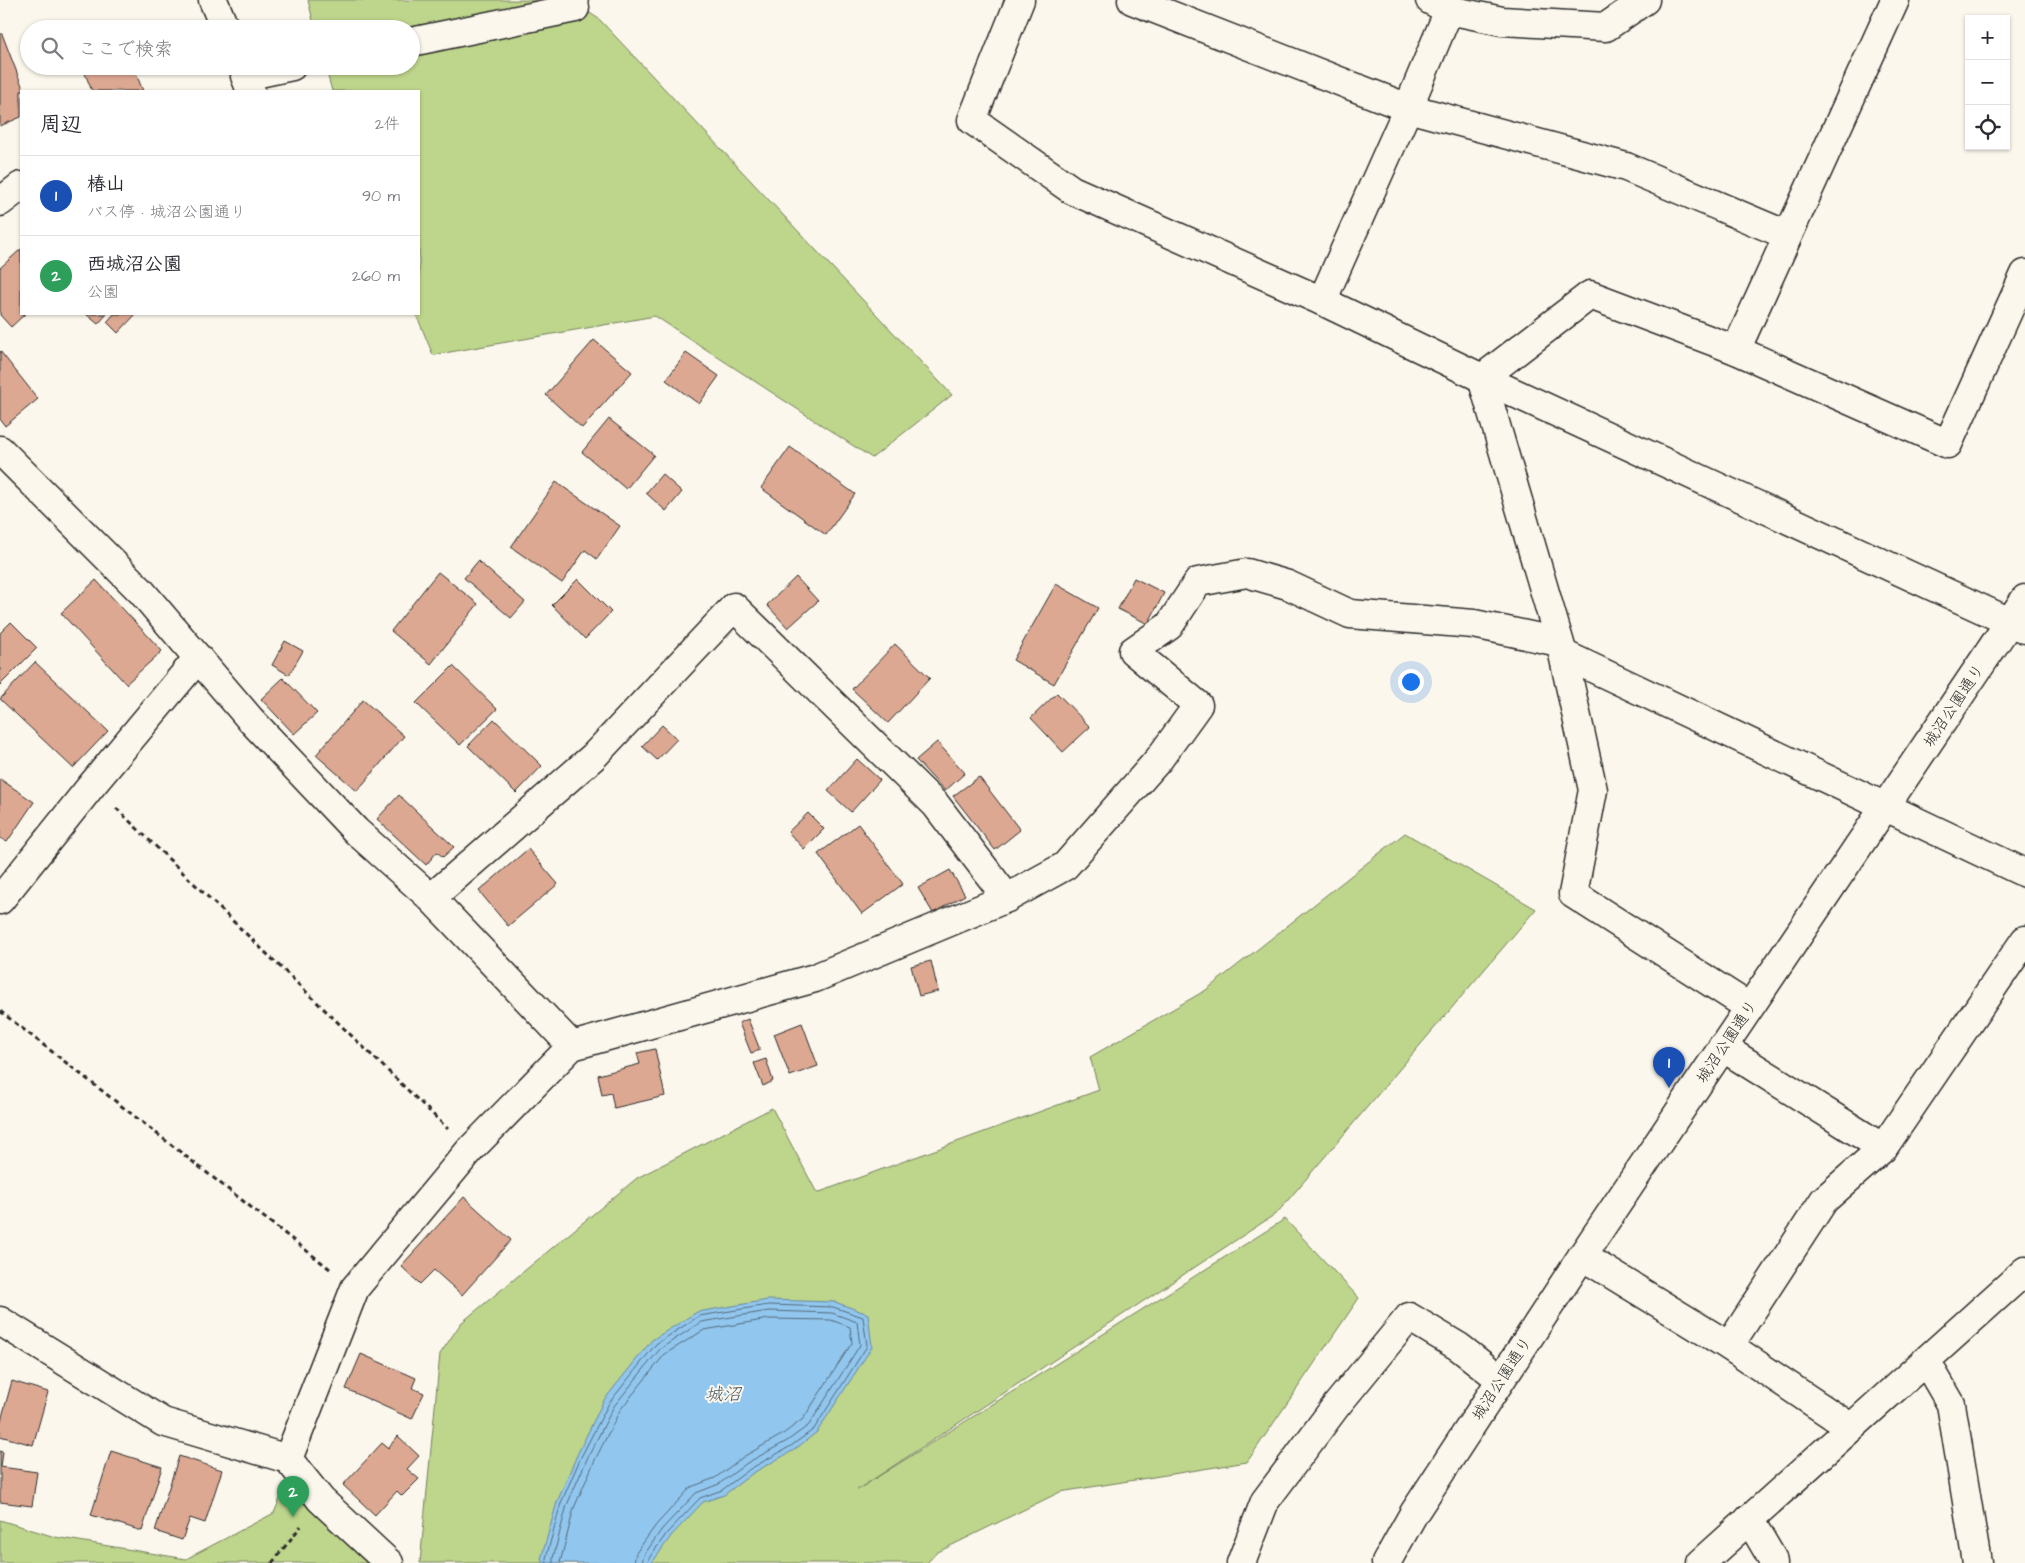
<!DOCTYPE html>
<html lang="ja">
<meta charset="utf-8">
<style>
:root{--surface:#fff;--page:#f7f7f7;--text:#2b2b33;--muted:#7c7c81;--line:#e1e1e2;--accent:#2563eb}
body{margin:0;font-family:"Architects Daughter","Klee One",sans-serif;background:var(--page);color:var(--text)}
.controls{position:absolute;right:15px;top:15px;display:grid;overflow:hidden;border-radius:0px;box-shadow:0 1px 4px #0004}
.controls button{width:45px;height:45px;display:grid;place-items:center;padding:0;border:0;border-bottom:1px solid var(--line);background:var(--surface);color:var(--text);font:25px sans-serif}
.you{position:absolute;left:1410px;top:681px;width:18px;height:18px;margin:-12px;border:4px solid #fff;border-radius:50%;background:#1a73e8;box-shadow:0 0 0 8px #1a73e833}
.badge{display:grid;place-items:center;width:32px;height:32px;border-radius:50%;background:var(--accent);color:#fff;font-size:16px;font-weight:700}
.pin{position:absolute;translate:-50% -41px;filter:drop-shadow(0 1px 2px #0008)}
.pin::after{content:'';position:absolute;top:26px;width:18px;height:15px;background:inherit;clip-path:polygon(0 0,100% 0,50% 100%)}
.list{margin:0;padding:0;list-style:none}
h2{display:flex;justify-content:space-between;align-items:center;height:65px;margin:0;padding:0 20px;font-size:21px}
h2 small{font-size:16px;font-weight:400;color:var(--muted)}
.list li{display:grid;grid-template-columns:32px 1fr auto;gap:15px;align-items:center;box-sizing:border-box;height:80px;padding:0 20px;border-top:1px solid var(--line)}
.list b{display:block;font-size:19px;white-space:nowrap}
.list p{margin:0;font-size:16px;white-space:nowrap;color:var(--muted)}
.list em{font-size:16px;font-style:normal;color:var(--muted)}
.icon{flex:none;width:28px;height:28px;fill:none;stroke:currentColor;stroke-width:2;stroke-linecap:round;stroke-linejoin:round}
.map{position:relative;flex:none;width:2025px;height:1563px;overflow:hidden}
.search{position:absolute;background:var(--surface);box-shadow:0 1px 4px #0004;left:20px;top:20px;width:400px;height:55px;display:flex;align-items:center;gap:12px;box-sizing:border-box;padding:0 18px;border-radius:28px;color:var(--muted);font-size:19px}
.panel{position:absolute;background:var(--surface);box-shadow:0 1px 4px #0004;left:20px;top:90px;width:400px;height:225px;border-radius:0px}
.map>svg:first-child{display:block}
.green{fill:#bed58c;stroke:#74805c}
.water{fill:#91c6ee;stroke:#6888a0}
.lines{fill:none;stroke-linecap:round;stroke-linejoin:round}
.shore{stroke:#546979;stroke-width:1}
.building{fill:#dda892;stroke:#2b2b2b}
.minor-casing{stroke:#2b2b2b;stroke-width:31}
.path{stroke:#2b2b2b;stroke-width:3;stroke-dasharray:5 4;stroke-linecap:butt}
.minor{stroke:#fbf7ec;stroke-width:28}
.labels{text-anchor:middle;stroke-width:4;stroke-linejoin:round;paint-order:stroke}
.street-label{font-size:16px;fill:#2b2b2b;stroke:#fbf7ec}
.water-label{font-size:18px;font-style:italic;fill:#4a5a66;stroke:#fbf7ec}
</style>
<div class="map">
<svg width="2025" height="1563" viewBox="0 0 2025 1563">
<rect width="100%" height="100%" fill="#fbf7ec"/>
<filter id="ink" filterUnits="userSpaceOnUse"><feTurbulence type="fractalNoise" baseFrequency=".02" numOctaves="2"/><feDisplacementMap in="SourceGraphic" scale="10" xChannelSelector="R" yChannelSelector="G"/><feConvolveMatrix kernelMatrix="1 2 1 2 8 2 1 2 1" color-interpolation-filters="sRGB"/></filter>
<g filter="url(#ink)">
<g class="green">
<path d="M308 0H570L599 19 952 395 872 458 655 316 433 355 416 314H419V91H332L325 66H411V29H315Z"/>
<path d="M1405 833 1536 909 1277 1213 857 1490 1285 1219 1359 1298 1247 1462 1060 1492 936 1553 927 1563H420L440 1354 461 1323 637 1178 772 1108 817 1193 1099 1090 1090 1057 1206 990Z"/>
<path d="M289 1477C309 1511 339 1537 369 1563H0V1520L55 1537 186 1559 274 1513Z"/>
</g>
<path class="water" d="M768 1300 835 1302 868 1314 872 1347 817 1432 794 1450 753 1473 724 1495 703 1502 671 1536 652 1563H543L541 1559 557 1502 577 1455 604 1400 652 1340 697 1312Z"/>
<g class="lines">
<g class="shore">
<path d="M547 1563 546 1558 561 1503 581 1457 609 1403 656 1344 699 1316 768 1305 833 1307 863 1317 867 1346 814 1429 791 1446 750 1469 722 1490 700 1498 667 1533 649 1558 648 1563"/>
<path d="M553 1563V1558L567 1505 587 1459 614 1406 660 1349 701 1322 769 1311 832 1313 857 1322 860 1345 809 1425 787 1441 747 1463 719 1484 696 1493 662 1529 644 1555 642 1563"/>
<path d="M560 1563 574 1508 594 1462 620 1410 665 1354 704 1330 769 1319 831 1320 850 1327 852 1343 803 1419 783 1434 743 1457 715 1478 691 1487 656 1525 636 1553 634 1563"/>
</g>
</g>
<g class="building">
<path d="M0 34H2L24 91H21V117L0 126Z"/>
<path d="M82 66H133L143 91H92Z"/>
<path d="M21 249V314H25L11 327 0 315V268Z"/>
<path d="M86 314H107L98 324Z"/>
<path d="M114 314H136L118 333 107 322Z"/>
<path d="M594 340 632 372 582 428 546 395Z"/>
<path d="M0 351 38 399 5 426 0 419Z"/>
<path d="M686 353 719 376 699 404 666 380Z"/>
<path d="M609 419 654 455 626 489 582 452Z"/>
<path d="M790 447 855 494 826 535 761 488Z"/>
<path d="M662 474 682 492 666 511 646 493Z"/>
<path d="M556 482 620 526 597 559 585 550 562 583 511 547Z"/>
<path d="M478 561 525 602 511 618 464 578Z"/>
<path d="M438 572 478 604 431 664 391 631Z"/>
<path d="M796 577 818 601 788 628 767 605Z"/>
<path d="M1134 578 1164 593 1148 624 1118 609Z"/>
<path d="M578 579 611 612 585 639 552 605Z"/>
<path d="M96 580 162 651 126 684 61 613Z"/>
<path d="M1056 584 1098 608 1054 684 1013 660Z"/>
<path d="M11 622 37 648 0 685V633Z"/>
<path d="M285 641 303 651 289 675 272 665Z"/>
<path d="M895 644 930 678 888 723 852 689Z"/>
<path d="M35 662 108 731 73 768 0 699Z"/>
<path d="M453 666 497 709 460 745 416 703Z"/>
<path d="M283 678 317 713 294 734 261 699Z"/>
<path d="M1057 693 1090 727 1063 752 1031 718Z"/>
<path d="M363 700 404 736 357 791 316 755Z"/>
<path d="M494 719 542 766 516 793 468 746Z"/>
<path d="M662 725 677 739 657 760 642 746Z"/>
<path d="M937 742 965 773 945 791 916 760Z"/>
<path d="M857 759 880 780 851 812 828 791Z"/>
<path d="M979 777 1020 830 995 850 953 796Z"/>
<path d="M0 779 34 802 7 842 0 838Z"/>
<path d="M399 795 454 847 443 857 437 852 426 865 377 819Z"/>
<path d="M808 813 824 829 804 849 788 832Z"/>
<path d="M858 824 903 884 862 914 818 854Z"/>
<path d="M528 849 558 884 508 926 479 891Z"/>
<path d="M950 870 965 895 933 913 918 888Z"/>
<path d="M931 961 938 991 919 996 911 966Z"/>
<path d="M748 1019 760 1050 751 1053 739 1023Z"/>
<path d="M802 1023 818 1066 790 1076 774 1034Z"/>
<path d="M655 1049 665 1096 614 1108 611 1093 602 1095 598 1075 640 1064 637 1053Z"/>
<path d="M766 1059 773 1081 763 1086 754 1063Z"/>
<path d="M464 1197 511 1240 462 1295 434 1270 420 1284 401 1266Z"/>
<path d="M361 1354 416 1378 412 1388 424 1393 412 1419 346 1389Z"/>
<path d="M12 1381 48 1392 33 1445 0 1436V1424Z"/>
<path d="M398 1436 419 1456 407 1469 419 1479 402 1496 397 1491 375 1515 343 1485 382 1443 388 1448Z"/>
<path d="M0 1451 3 1452 1 1467 37 1472 32 1506 0 1502Z"/>
<path d="M111 1451 162 1467 142 1531 91 1515Z"/>
<path d="M179 1456 222 1470 205 1523 190 1518 182 1540 155 1531Z"/>
</g>
<g class="lines">
<g class="minor-casing">
<g id="minor">
<path d="M213 0 225 29"/>
<path d="M1020 0 972 120 1072 190 1322 301 1482 378 2025 629"/>
<path d="M1132 0 1408 108 1626 167 1787 235"/>
<path d="M1430 0 1449 10 1502 21 1606 27 1645 0"/>
<path d="M411 42 575 8 572 0"/>
<path d="M251 91 245 76 292 66"/>
<path d="M0 202 21 186"/>
<path d="M1322 301 1408 108 1449 10"/>
<path d="M1736 350 1895 0"/>
<path d="M0 450 141 591 250 719 356 831 431 898 572 1046"/>
<path d="M1563 654 2025 873"/>
<path d="M431 898 593 757 734 607 936 805 1007 898"/>
<path d="M0 900 92 785 198 658"/>
<path d="M1749 1007 1573 894 1593 790 1563 654 1482 378 1590 295 1736 350 1948 444 2025 274"/>
<path d="M1722 1047 1883 1148 2025 940"/>
<path d="M1582 1256 1729 1346 1850 1427"/>
<path d="M0 1321 163 1422 288 1459 321 1500 389 1563"/>
<path d="M1729 1346 1824 1200 1883 1148"/>
<path d="M1926 1361 1951 1404 1977 1563"/>
<path d="M288 1459 355 1288 470 1150 572 1046 815 978 1007 898 1065 866 1159 759 1198 705 1133 651 1169 626 1198 582 1247 573 1288 585 1350 614 1474 624 1559 642"/>
<path d="M1749 1519 1772 1558 1773 1563"/>
<path d="M1241 1563 1265 1501 1336 1406 1409 1317 1459 1347 1500 1379"/>
<path d="M1386 1563 1414 1513 1582 1256 2025 599"/>
<path d="M1701 1563 2025 1271"/>
</g>
</g>
<g class="path">
<path d="M116 808 448 1129"/>
<path d="M0 1011 330 1269"/>
<path d="M272 1563 301 1526"/>
</g>
<use href="#minor" class="minor"/>
</g>
</g>
<g class="labels">
<g class="street-label">
<text transform="translate(1953 705) rotate(-56)" y="6">城沼公園通り</text>
<text transform="translate(1726 1041) rotate(-56)" y="6">城沼公園通り</text>
<text transform="translate(1501 1378) rotate(-57)" y="6">城沼公園通り</text>
</g>
<g class="water-label">
<text x="723" y="1400">城沼</text>
</g>
</g>
</svg>
<div class="controls">
<button>+</button>
<button>−</button>
<button><svg class="icon" aria-label="locate" viewBox="0 0 24 24"><circle cx="12" cy="12" r="6"/><path d="M12 2v4M12 18v4M2 12h4M18 12h4"/></svg></button>
</div>
<div class="you"></div>
<div class="pin badge" style="left:1669px;top:1088px;background:#1a4fb4">1</div>
<div class="pin badge" style="left:293px;top:1517px;background:#2e9e5b">2</div>
<div class="search"><svg class="icon" aria-label="search" viewBox="0 0 24 24"><circle cx="10" cy="10" r="6"/><path d="M15 15l6 6"/></svg>ここで検索</div>
<section class="panel">
<h2>周辺<small>2件</small></h2>
<ul class="list">
<li><span class="badge" style="background:#1a4fb4">1</span><div><b>椿山</b><p>バス停 · 城沼公園通り</p></div><em>90 m</em></li>
<li><span class="badge" style="background:#2e9e5b">2</span><div><b>西城沼公園</b><p>公園</p></div><em>260 m</em></li>
</ul>
</section>
</div>
